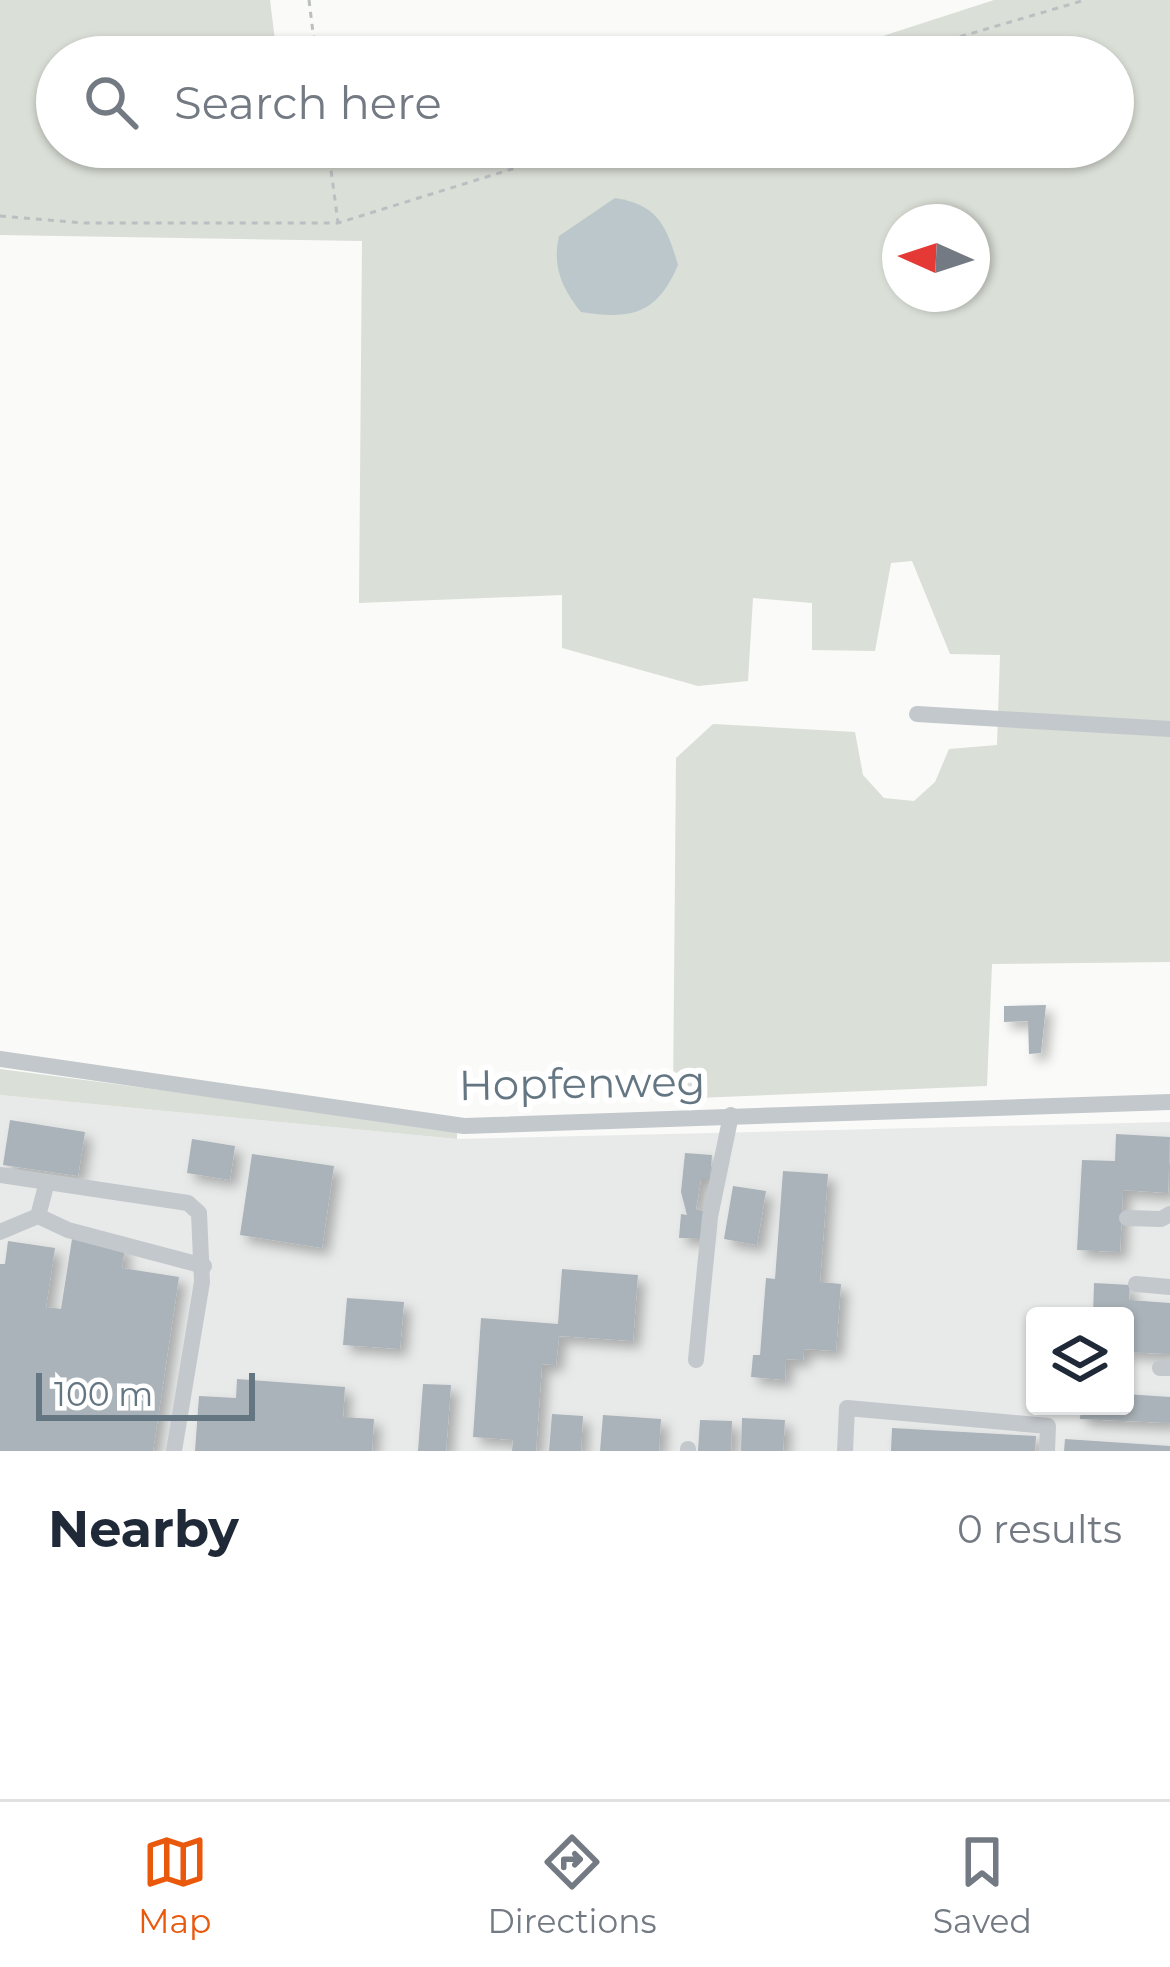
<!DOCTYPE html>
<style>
:root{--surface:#fff;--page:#f2f2f3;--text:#1f2937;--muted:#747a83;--line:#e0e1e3;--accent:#ea580c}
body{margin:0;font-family:Montserrat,sans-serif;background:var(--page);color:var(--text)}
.controls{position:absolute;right:36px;bottom:36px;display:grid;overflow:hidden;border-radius:12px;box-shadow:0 3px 9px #0004}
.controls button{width:108px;height:108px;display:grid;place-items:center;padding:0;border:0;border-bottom:3px solid var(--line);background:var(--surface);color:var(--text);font:60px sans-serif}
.compass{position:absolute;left:882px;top:204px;width:108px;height:108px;border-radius:50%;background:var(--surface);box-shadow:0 3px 9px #0004;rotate:273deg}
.scale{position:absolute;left:36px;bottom:30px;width:219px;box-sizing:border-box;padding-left:12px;border:6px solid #657683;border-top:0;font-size:33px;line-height:42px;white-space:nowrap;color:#657683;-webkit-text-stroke:9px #fff;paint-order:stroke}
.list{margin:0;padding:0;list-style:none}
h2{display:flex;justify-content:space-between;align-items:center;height:156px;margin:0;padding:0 48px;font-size:51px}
h2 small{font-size:39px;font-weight:400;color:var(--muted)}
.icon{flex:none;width:66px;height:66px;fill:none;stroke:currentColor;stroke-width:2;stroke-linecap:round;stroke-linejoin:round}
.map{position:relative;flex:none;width:1170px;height:1451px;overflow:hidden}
.search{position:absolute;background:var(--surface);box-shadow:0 3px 9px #0004;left:36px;right:36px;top:36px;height:132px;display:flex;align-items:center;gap:30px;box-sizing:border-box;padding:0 42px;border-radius:66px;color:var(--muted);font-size:45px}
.sheet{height:348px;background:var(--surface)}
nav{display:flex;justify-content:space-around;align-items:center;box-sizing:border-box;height:168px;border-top:3px solid var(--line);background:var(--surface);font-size:33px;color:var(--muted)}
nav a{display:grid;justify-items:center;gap:6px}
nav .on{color:var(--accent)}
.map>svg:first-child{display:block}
.built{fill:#e8e9e9;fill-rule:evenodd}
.green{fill:#dadfd7;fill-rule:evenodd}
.water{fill:#bbc7cb}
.building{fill:#aab3b9;filter:url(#shadow)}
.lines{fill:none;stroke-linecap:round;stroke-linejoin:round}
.path{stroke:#bbbfc2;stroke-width:3;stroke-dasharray:6 6;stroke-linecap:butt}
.minor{stroke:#c3c8cc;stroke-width:16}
.labels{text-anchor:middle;stroke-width:12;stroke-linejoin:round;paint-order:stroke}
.street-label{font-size:42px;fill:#657683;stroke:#fff}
</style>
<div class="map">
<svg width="1170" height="1451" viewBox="0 0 1170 1451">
<defs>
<filter id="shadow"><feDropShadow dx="7" dy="7" stdDeviation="6" flood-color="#0004"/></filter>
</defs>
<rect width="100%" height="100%" fill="#fafaf8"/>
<path class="built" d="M0 1095 457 1139 1170 1122V1451H0ZM1035 1316H1125V1406H1035Z"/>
<g class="green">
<path d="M0 0H270L277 57H57V147H287L289 159 361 147H1113V57H818L994 0H1170V962L992 964 987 1086 673 1099 676 758 713 724 855 732 863 775 884 798 914 801 935 782 949 749 997 745 1000 655 950 654 912 561 891 563 875 651 812 650V603L753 598 748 681 698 686 562 648V595L359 603 362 241 0 235ZM900 222H972V294H900Z"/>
<path d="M0 1069 457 1129V1139L0 1095Z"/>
</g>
<path class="water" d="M615 198C658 205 666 225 678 265 657 314 632 320 581 312 562 288 552 267 559 236Z"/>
<g class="building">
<path d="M1046 1005 1041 1053 1029 1054 1028 1021 1004 1022V1006Z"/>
<path d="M10 1120 85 1132 78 1176 3 1165Z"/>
<path d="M1116 1134 1170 1137 1168 1193 1123 1190 1120 1252 1077 1250 1082 1160 1115 1161Z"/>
<path d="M192 1139 235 1146 230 1180 187 1173Z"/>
<path d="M685 1153 712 1155 710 1179H701L696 1209 703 1211 701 1238H679L681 1214 687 1215 681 1192Z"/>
<path d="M252 1154 334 1166 322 1248 240 1235Z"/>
<path d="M783 1171 828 1174 820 1282 841 1284 836 1351 804 1349 803 1360 786 1359 785 1380 751 1377 753 1355H760L766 1278 775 1279Z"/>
<path d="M733 1186 766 1191 757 1245 724 1239Z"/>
<path d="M72 1239 125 1247 122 1268 179 1277 153 1451H0V1264H5L8 1241 55 1248 46 1307 61 1309Z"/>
<path d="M562 1269 638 1275 633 1341 559 1336 556 1365 542 1364 536 1451H512L513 1440 473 1437 481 1318 558 1324Z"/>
<path d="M1094 1283 1130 1285 1129 1300 1170 1303V1354L1125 1352V1316H1093Z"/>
<path d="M347 1298 404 1302 400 1349 343 1345Z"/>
<path d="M237 1379 345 1387 343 1417 374 1419 372 1451H195L199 1396 236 1398Z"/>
<path d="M423 1384 451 1385 446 1451H418Z"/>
<path d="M1125 1394 1170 1397V1423L1080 1419 1081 1406H1125Z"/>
<path d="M552 1414 583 1416 581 1451H549Z"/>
<path d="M603 1415 661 1419 659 1451H600Z"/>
<path d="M742 1418 785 1420 783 1451H741Z"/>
<path d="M700 1420 732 1421 731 1451H698Z"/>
<path d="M892 1428 1036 1436 1035 1451H891Z"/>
<path d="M1065 1439 1170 1446V1451H1064Z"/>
</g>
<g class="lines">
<g class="path">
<path d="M309 0 316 57"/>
<path d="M891 57 1085 0"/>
<path d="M328 147 338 223"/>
<path d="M0 216 84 223H338L583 147"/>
</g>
<g class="minor">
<path d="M917 714 1170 729"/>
<path d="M0 1059 464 1126 1170 1102"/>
<path d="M0 1175 188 1203 199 1213 202 1282 174 1451"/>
<path d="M38 1216 68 1230 204 1266"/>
<path d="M1127 1218 1161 1219 1170 1214"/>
<path d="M0 1232 38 1216 47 1182"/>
<path d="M1136 1284 1170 1287"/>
<path d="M696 1360 710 1217 731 1115"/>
<path d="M1160 1368H1170"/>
<path d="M688 1451V1449"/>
<path d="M845 1451 847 1408 1048 1426 1047 1451"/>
</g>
</g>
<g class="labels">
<g class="street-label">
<text transform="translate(582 1083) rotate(-1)" y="15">Hopfenweg</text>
</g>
</g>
</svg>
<div class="controls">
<button><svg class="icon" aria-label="layers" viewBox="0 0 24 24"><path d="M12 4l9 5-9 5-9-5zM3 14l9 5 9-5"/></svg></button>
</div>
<svg class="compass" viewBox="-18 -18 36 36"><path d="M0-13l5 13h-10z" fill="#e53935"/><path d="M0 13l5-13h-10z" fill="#747a83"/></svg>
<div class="scale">100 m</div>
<div class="search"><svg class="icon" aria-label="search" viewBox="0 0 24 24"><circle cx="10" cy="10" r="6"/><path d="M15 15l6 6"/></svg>Search here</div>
</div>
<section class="sheet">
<h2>Nearby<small>0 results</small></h2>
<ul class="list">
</ul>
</section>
<nav>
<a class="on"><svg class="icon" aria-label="map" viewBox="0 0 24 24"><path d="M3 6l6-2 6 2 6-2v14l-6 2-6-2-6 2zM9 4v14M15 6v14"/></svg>Map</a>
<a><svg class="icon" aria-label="directions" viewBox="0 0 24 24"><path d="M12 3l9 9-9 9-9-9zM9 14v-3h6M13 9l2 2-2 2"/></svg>Directions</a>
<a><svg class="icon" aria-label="saved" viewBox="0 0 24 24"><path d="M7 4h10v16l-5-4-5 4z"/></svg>Saved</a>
</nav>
